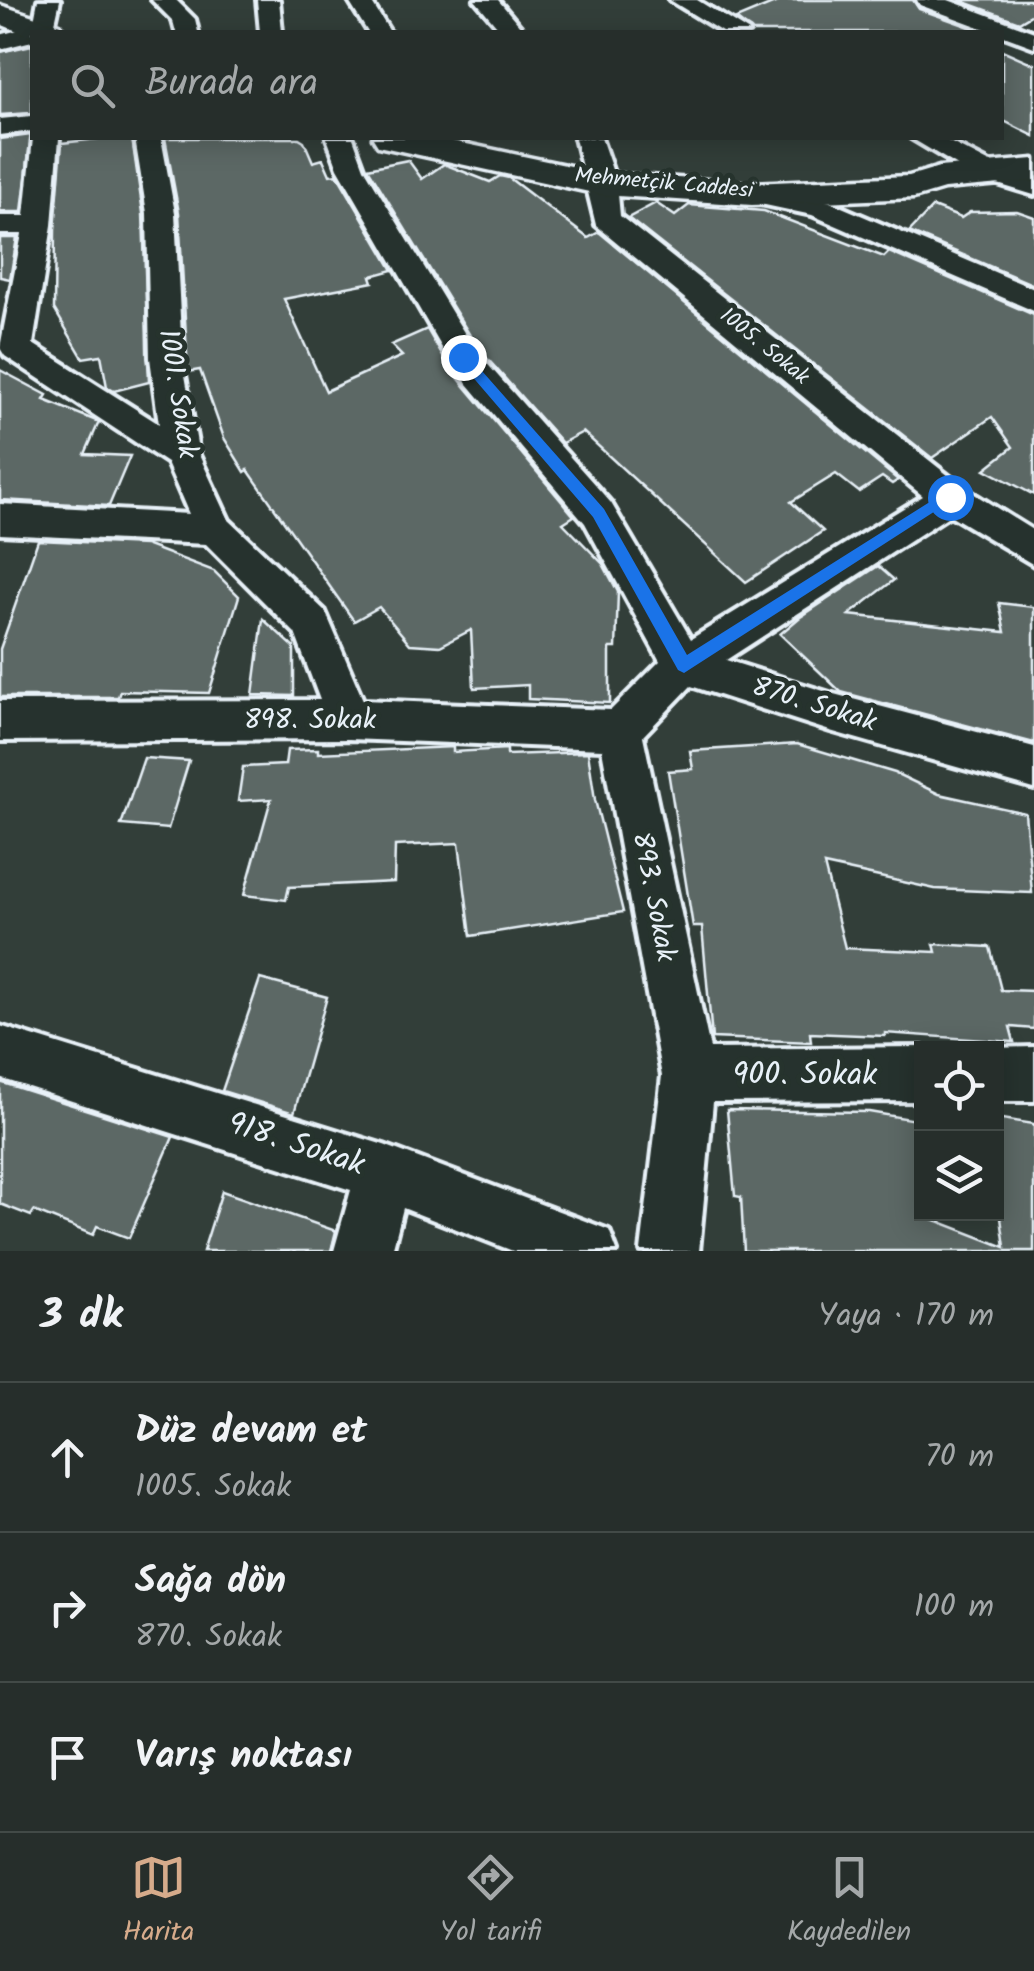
<!DOCTYPE html>
<html lang="tr">
<meta charset="utf-8">
<style>
:root{--surface:#262e2b;--page:#2e3633;--text:#f1f3f6;--muted:#a4a8a9;--line:#424a47;--accent:#d6ab8b}
body{margin:0;font-family:Kalam,sans-serif;background:var(--page);color:var(--text)}
.controls{position:absolute;right:30px;bottom:30px;display:grid;overflow:hidden;border-radius:0px;box-shadow:0 5px 25px #0003}
.controls button{width:90px;height:90px;display:grid;place-items:center;padding:0;border:0;border-bottom:2px solid var(--line);background:var(--surface);color:var(--text);font:50px sans-serif}
.stop{position:absolute;width:30px;height:30px;margin:-22px;border:8px solid #1a73e8;border-radius:50%;background:#fff}
.stop.end{background:#1a73e8;border-color:#fff;box-shadow:0 2px 10px #0008}
.list{margin:0;padding:0;list-style:none}
h2{display:flex;justify-content:space-between;align-items:center;height:130px;margin:0;padding:0 40px;font-size:42px}
h2 small{font-size:32px;font-weight:400;color:var(--muted)}
.list li{display:grid;grid-template-columns:65px 1fr auto;gap:30px;align-items:center;box-sizing:border-box;height:150px;padding:0 40px;border-top:2px solid var(--line)}
.list b{display:block;font-size:38px;white-space:nowrap}
.list p{margin:0;font-size:32px;white-space:nowrap;color:var(--muted)}
.list em{font-size:32px;font-style:normal;color:var(--muted)}
.icon{flex:none;width:55px;height:55px;fill:none;stroke:currentColor;stroke-width:2;stroke-linecap:round;stroke-linejoin:round}
.map{position:relative;flex:none;width:1034px;height:1251px;overflow:hidden}
.search{position:absolute;background:var(--surface);box-shadow:0 5px 25px #0003;left:30px;right:30px;top:30px;height:110px;display:flex;align-items:center;gap:25px;box-sizing:border-box;padding:0 35px;border-radius:0px;color:var(--muted);font-size:38px}
.sheet{height:580px;background:var(--surface)}
nav{display:flex;justify-content:space-around;align-items:center;box-sizing:border-box;height:140px;border-top:2px solid var(--line);background:var(--surface);font-size:28px;color:var(--muted)}
nav a{display:grid;justify-items:center;gap:5px}
nav .on{color:var(--accent)}
.map>svg:first-child{display:block}
</style>
<div class="map">
<svg width="1034" height="1251" viewBox="0 0 1034 1251">
<rect width="100%" height="100%" fill="#323e39"/>
<filter id="ink" filterUnits="userSpaceOnUse"><feTurbulence type="fractalNoise" baseFrequency=".01" numOctaves="2"/><feDisplacementMap in="SourceGraphic" scale="20" xChannelSelector="R" yChannelSelector="G"/><feConvolveMatrix kernelMatrix="1 2 1 2 8 2 1 2 1" color-interpolation-filters="sRGB"/></filter>
<g filter="url(#ink)">
<g fill="#5c6865" stroke="#e8f1f8" stroke-width="2.5">
<path d="M782,0H913L919,9L984,32H752L736,19Z"/>
<path d="M959,0H1034V13L1019,22Z"/>
<path d="M32,45V113L0,115V52Z"/>
<path d="M1002,50L1034,64V136L1002,120Z"/>
<path d="M31,135L22,212H0V139Z"/>
<path d="M106,138H132L143,213L149,382L114,391L107,387L101,355L83,358L54,309L55,230L62,143Z"/>
<path d="M165,138H299L304,141L313,162L323,159L330,175L337,174L393,270L371,276L373,282L284,299L326,391L402,356L391,345L427,329L449,367L574,516L563,523L603,564L618,592L616,648H610V703L528,699V685L474,688L471,630L440,646L410,644L379,607L354,621L248,470L245,472L224,438L200,370L188,372L179,213Z"/>
<path d="M408,160L422,179L444,164L490,182L500,176L509,178L588,238L599,232L898,480L892,484L882,477L859,492L836,474L791,502L823,531L746,582L583,432L562,443L477,347L368,168Z"/>
<path d="M656,203L675,216L689,205L764,211L884,257L889,252L1034,315V495L985,469L1013,447L992,417L932,458L628,218Z"/>
<path d="M933,207L961,218L970,212L1017,211L1034,217V285L909,232Z"/>
<path d="M0,238H17L10,279L0,277Z"/>
<path d="M0,370L47,395L44,400L99,422L85,454L130,456L109,506L0,500Z"/>
<path d="M38,540L145,545L214,571L239,596L209,693L120,691L118,697H0V649Z"/>
<path d="M878,566L894,580L849,615L1005,632L999,603L1034,607V743L841,692L780,634L799,618Z"/>
<path d="M263,619L294,647V696L253,695Z"/>
<path d="M797,744L895,773L939,794L1025,813L1032,893L935,889L824,865L845,948L936,952L934,944L990,947L1001,990L1034,991V1029L1010,1027L1014,1042L885,1033V1036L810,1033L811,1042L712,1038L702,927H693L668,771L693,769L690,751Z"/>
<path d="M453,747V752L507,749V755L588,752L595,800L623,912L471,936L459,843L395,846L394,882L289,887L286,900L244,895L271,799L238,801L243,767L285,765L287,750L318,749V753Z"/>
<path d="M144,758L189,761L168,829L121,825Z"/>
<path d="M260,979L327,997L294,1113L222,1091Z"/>
<path d="M0,1082L173,1137L129,1238L97,1226L93,1235L34,1211L31,1216L0,1204Z"/>
<path d="M727,1110L869,1112L922,1121V1215L1005,1247L996,1181V1118L1034,1124V1251H744L741,1197L735,1196Z"/>
<path d="M222,1191L336,1231L331,1251H203Z"/>
</g>
<g fill="none" stroke-linecap="round" stroke-linejoin="round">
<defs>
<g id="street">
<path d="M38,0H60L53,32H32V41L0,49V35L33,26Z"/>
<path d="M152,0H176L195,19L198,32H176L173,21Z"/>
<path d="M257,0H279L282,32H260Z"/>
<path d="M348,0H370L390,32H368Z"/>
<path d="M475,0H498L525,32H502Z"/>
<path d="M670,0H697L749,32H722Z"/>
<path d="M917,0H948L1034,32V47L920,5Z"/>
<path d="M32,116V131L0,135V119Z"/>
<path d="M33,138H59L52,225L33,344L159,424L150,358L147,213L135,138H161L175,213L182,358L199,455L229,520L325,611L363,700L611,710L660,661L585,523L452,365L338,168L327,138H353L364,168L474,349L611,503L691,639L923,496L596,225L575,138H601L617,184L620,216L963,487L1034,531V565L950,515L726,660L830,693L1034,747V789L830,731L691,686L643,736L710,1049L922,1047V1101L713,1102L699,1251H641L662,1076L602,749L349,739L0,741V701L320,700L295,633L206,544L0,534V504L189,514L167,463L5,356L0,348L22,234H0V216H25Z"/>
<path d="M911,138H942L996,166L1034,178V195L978,178Z"/>
<path d="M752,186L830,202L1034,289V311L812,215L742,200L738,194L742,188Z"/>
<path d="M0,1026L384,1145L609,1230L617,1251H513L403,1208L392,1251H334L351,1190L0,1078Z"/>
<path d="M1034,1047V1101H996V1048H993Z"/>
</g>
<g id="secondary">
<path d="M0,5L60,25L65,32H32V37L0,24Z"/>
<path d="M373,138H438L603,173L752,183L909,176L939,167L1034,159V181L944,189L914,198L752,205L603,195L378,146Z"/>
</g>
</defs>
<use href="#street" stroke="#e8f1f8" stroke-width="8"/>
<use href="#secondary" stroke="#e8f1f8" stroke-width="7"/>
<use href="#street" fill="#26332d" fill-rule="evenodd"/>
<use href="#secondary" fill="#26332d" fill-rule="evenodd"/>
</g>
</g>
<path fill="#1a73e8" d="M458,354H467L604,509L687,655L944,493H955L957,497L684,673L678,670L593,517L458,360Z"/>
<g text-anchor="middle" dominant-baseline="central" stroke-width="10" stroke-linejoin="round" paint-order="stroke">
<g font-size="22" fill="#e8f1f8" stroke="#26332d">
<text transform="translate(664 184) rotate(5)">Mehmetçik Caddesi</text>
<text transform="translate(764 347) rotate(39)">1005. Sokak</text>
</g>
<g font-size="28" fill="#e8f1f8" stroke="#26332d">
<text transform="translate(177 394) rotate(81)">1001. Sokak</text>
<text transform="translate(814 705) rotate(17)">870. Sokak</text>
<text x="310" y="720">898. Sokak</text>
<text transform="translate(653 897) rotate(79)">893. Sokak</text>
</g>
<g font-size="32" fill="#e8f1f8" stroke="#26332d">
<text x="805" y="1075">900. Sokak</text>
<text transform="translate(296 1145) rotate(18)">918. Sokak</text>
</g>
</g>
</svg>
<div class="controls">
<button><svg class="icon" aria-label="locate" viewBox="0 0 24 24"><circle cx="12" cy="12" r="6"/><path d="M12 2v4M12 18v4M2 12h4M18 12h4"/></svg></button>
<button><svg class="icon" aria-label="layers" viewBox="0 0 24 24"><path d="M12 4l9 5-9 5-9-5zM3 14l9 5 9-5"/></svg></button>
</div>
<div class="stop" style="left:950px;top:497px"></div>
<div class="stop end" style="left:463px;top:357px"></div>
<div class="search"><svg class="icon" aria-label="search" viewBox="0 0 24 24"><circle cx="10" cy="10" r="6"/><path d="M15 15l6 6"/></svg>Burada ara</div>
</div>
<section class="sheet">
<h2>3 dk<small>Yaya · 170 m</small></h2>
<ul class="list">
<li><svg class="icon" aria-label="ahead" viewBox="0 0 24 24"><path d="M12 20V5M6 11l6-6 6 6"/></svg><div><b>Düz devam et</b><p>1005. Sokak</p></div><em>70 m</em></li>
<li><svg class="icon" aria-label="right" viewBox="0 0 24 24"><path d="M7 20v-9h11M14 6l5 5-5 5"/></svg><div><b>Sağa dön</b><p>870. Sokak</p></div><em>100 m</em></li>
<li><svg class="icon" aria-label="arrive" viewBox="0 0 24 24"><path d="M6 21V4h12l-3 4 3 4H6"/></svg><div><b>Varış noktası</b></div></li>
</ul>
</section>
<nav>
<a class="on"><svg class="icon" aria-label="map" viewBox="0 0 24 24"><path d="M3 6l6-2 6 2 6-2v14l-6 2-6-2-6 2zM9 4v14M15 6v14"/></svg>Harita</a>
<a><svg class="icon" aria-label="directions" viewBox="0 0 24 24"><path d="M12 3l9 9-9 9-9-9zM9 14v-3h6M13 9l2 2-2 2"/></svg>Yol tarifi</a>
<a><svg class="icon" aria-label="saved" viewBox="0 0 24 24"><path d="M7 4h10v16l-5-4-5 4z"/></svg>Kaydedilen</a>
</nav>
